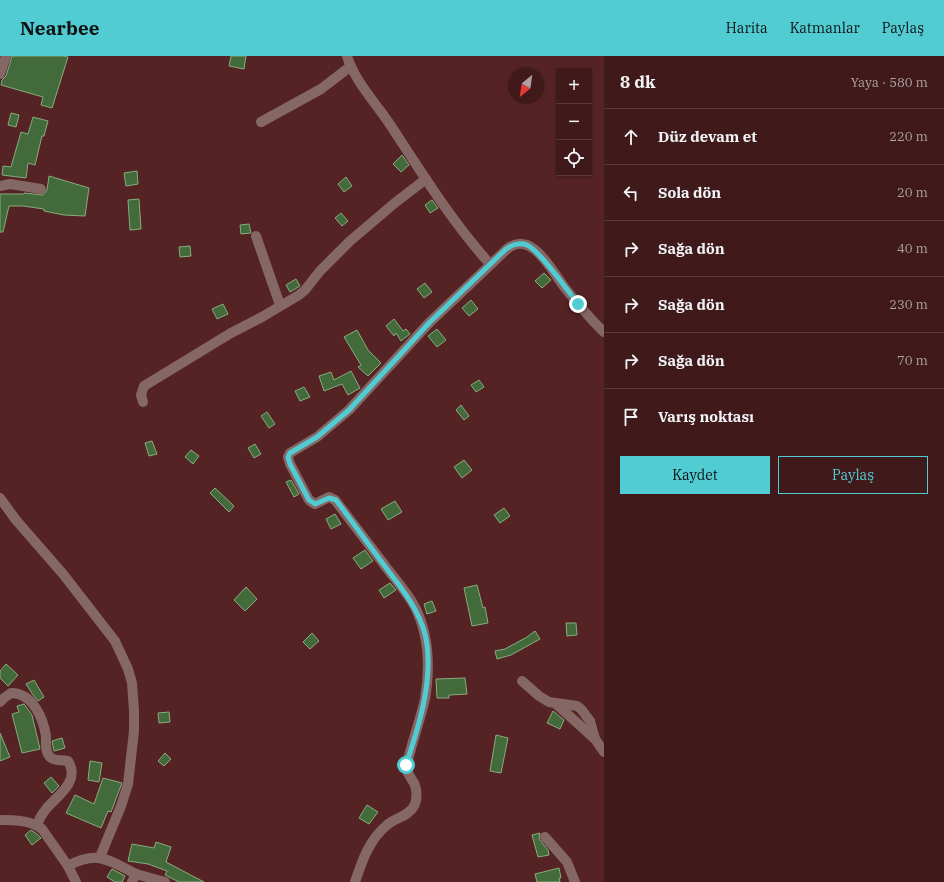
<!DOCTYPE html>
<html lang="tr">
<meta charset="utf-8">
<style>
:root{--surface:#401a1b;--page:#472324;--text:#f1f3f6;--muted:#aea1a3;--line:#59383a;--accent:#51ccd3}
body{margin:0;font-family:"IBM Plex Serif",serif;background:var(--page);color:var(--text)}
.controls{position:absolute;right:12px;top:12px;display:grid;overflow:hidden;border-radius:0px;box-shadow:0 1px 3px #0004}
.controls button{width:36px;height:36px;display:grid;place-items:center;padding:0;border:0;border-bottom:1px solid var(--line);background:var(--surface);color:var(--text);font:20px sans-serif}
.compass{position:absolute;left:508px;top:12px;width:36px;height:36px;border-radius:50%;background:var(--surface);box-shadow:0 1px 3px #0004;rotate:209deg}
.stop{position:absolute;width:12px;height:12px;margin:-9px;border:3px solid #51ccd3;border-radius:50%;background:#fff}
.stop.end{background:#51ccd3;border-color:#fff;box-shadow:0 1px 4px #0008}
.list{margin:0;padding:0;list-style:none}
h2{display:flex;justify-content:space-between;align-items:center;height:52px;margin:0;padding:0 16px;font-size:17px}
h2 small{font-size:13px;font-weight:400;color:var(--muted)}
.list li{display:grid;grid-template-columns:26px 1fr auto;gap:12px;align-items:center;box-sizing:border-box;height:56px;padding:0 16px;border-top:1px solid var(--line)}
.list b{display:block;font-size:15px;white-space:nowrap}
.list em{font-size:13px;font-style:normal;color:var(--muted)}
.actions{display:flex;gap:8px;padding:12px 16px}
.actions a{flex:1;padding:9px 0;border:1px solid var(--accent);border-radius:0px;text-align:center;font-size:14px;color:var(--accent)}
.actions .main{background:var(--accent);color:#111}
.icon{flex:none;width:22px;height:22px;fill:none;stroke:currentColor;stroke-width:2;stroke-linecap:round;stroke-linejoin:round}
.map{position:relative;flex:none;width:604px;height:826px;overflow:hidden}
header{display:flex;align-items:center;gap:24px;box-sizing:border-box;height:56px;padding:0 20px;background:var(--accent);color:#111}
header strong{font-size:19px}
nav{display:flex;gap:22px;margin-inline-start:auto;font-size:14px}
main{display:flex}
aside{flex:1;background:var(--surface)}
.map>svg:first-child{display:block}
</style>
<header>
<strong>Nearbee</strong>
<nav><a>Harita</a><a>Katmanlar</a><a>Paylaş</a></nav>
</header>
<main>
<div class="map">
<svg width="604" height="826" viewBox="0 0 604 826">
<rect width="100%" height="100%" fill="#562324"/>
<g fill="#426a3a" stroke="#87ac7f">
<path d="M12,0H63L68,1L52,52L41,49L43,41L1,29L2,24L6,20Z"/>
<path d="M231,0H246L244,13L229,10Z"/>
<path d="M11,57L19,59L16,71L8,69Z"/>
<path d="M33,61L48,65L44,80H42L35,109L28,107L26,122L2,119L3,110L11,111L21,76L28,78Z"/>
<path d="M402,99L409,109L401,116L393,108Z"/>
<path d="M137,115L138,128L126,130L124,117Z"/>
<path d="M49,120L89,132L85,160L64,159L44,155V153L23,150H9L3,176H0V138H24V137L43,139L47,134Z"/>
<path d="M346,121L352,130L344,136L338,128Z"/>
<path d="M139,143L141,173L130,174L128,144Z"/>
<path d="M432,144L438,152L430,157L425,149Z"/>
<path d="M341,157L348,165L342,170L335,162Z"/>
<path d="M249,168L251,177L241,178L240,169Z"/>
<path d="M190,190L191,200L180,201L179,191Z"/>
<path d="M544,217L551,224L542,232L535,225Z"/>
<path d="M296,223L300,230L290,236L286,229Z"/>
<path d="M425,227L432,236L424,242L417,233Z"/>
<path d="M471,244L478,253L469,260L462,252Z"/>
<path d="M223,248L228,258L217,263L212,253Z"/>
<path d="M394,263L403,275L406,273L410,278L401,285L396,277L394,280L386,270Z"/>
<path d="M437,273L446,284L437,291L428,280Z"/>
<path d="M357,274L368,294L381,307L368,320L358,311L361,309L344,281Z"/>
<path d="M351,315L360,332L348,339L342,328L324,335L319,320L331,316L334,324Z"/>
<path d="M479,324L484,331L476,336L471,329Z"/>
<path d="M304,331L310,341L300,345L295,335Z"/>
<path d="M461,349L469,360L464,364L456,354Z"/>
<path d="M267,356L275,368L269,372L261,360Z"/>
<path d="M152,385L157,398L149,400L145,387Z"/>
<path d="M255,388L261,398L254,402L248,392Z"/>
<path d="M191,394L199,400L193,408L185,401Z"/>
<path d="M464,404L472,414L462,422L454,411Z"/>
<path d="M291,424L299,438L294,441L286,426Z"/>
<path d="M215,432L234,450L229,456L210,437Z"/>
<path d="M395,445L402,456L388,464L381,453Z"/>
<path d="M504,452L510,460L500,467L494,459Z"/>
<path d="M335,458L341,468L331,473L326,463Z"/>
<path d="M365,494L373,505L361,513L353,502Z"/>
<path d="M390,527L396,534L384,542L379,534Z"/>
<path d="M477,529L483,552L485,551L488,567L472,570L464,532Z"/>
<path d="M246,531L257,543L245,555L234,544Z"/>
<path d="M432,545L436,555L427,558L424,548Z"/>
<path d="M566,567H576L577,579L567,580Z"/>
<path d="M535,575L540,583L511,599L497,603L495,595L505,593L527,581Z"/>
<path d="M312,577L319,585L310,593L303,586Z"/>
<path d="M6,608L18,619L8,630L0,622V615Z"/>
<path d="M465,622L467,638L449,639V642H437L436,623Z"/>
<path d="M34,624L44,641L38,645L33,639L26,628Z"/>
<path d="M24,648L32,659L40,693L22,697L12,658L19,656L17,650Z"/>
<path d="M553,655L564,664L560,673L547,667Z"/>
<path d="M169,656L170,666L159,667L158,657Z"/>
<path d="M0,677L10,701L0,705Z"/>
<path d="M496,679L508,682L501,717L490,715Z"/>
<path d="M62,682L65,692L54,695L52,685Z"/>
<path d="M165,697L171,703L164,710L158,705Z"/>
<path d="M90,705L102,707L99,726L88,724Z"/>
<path d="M51,721L59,730L52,737L44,727Z"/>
<path d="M103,722L122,727L111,756L108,755L101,772L66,757L75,739L94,748Z"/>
<path d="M367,749L378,756L369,768L359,762Z"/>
<path d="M31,774L37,778L41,782L32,789L25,779Z"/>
<path d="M540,777L539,783L548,794L549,799L538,801L532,779Z"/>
<path d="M156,786L171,791L166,806L204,826H179L165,819L167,815L148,808L128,805L132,788L154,792Z"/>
<path d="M559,812L561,822H559L560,826H537L535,818Z"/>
<path d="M112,813L125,820L122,826H115L107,821Z"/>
</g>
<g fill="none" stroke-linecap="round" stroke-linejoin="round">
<g stroke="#856766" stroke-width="10">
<path d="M347,0C355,26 376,47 391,70C422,117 452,166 490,208"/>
<path d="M0,18L6,0"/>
<path d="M261,66L321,33L351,10"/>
<path d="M0,130L10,128L41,133"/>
<path d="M256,180L280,249"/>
<path d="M143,346L141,339L144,330L231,277L262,261L299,239L305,234L320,215L350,185L396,146L426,123"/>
<path d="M0,442L16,464L63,518L115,585L128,613L132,627L134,654V675L128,728L121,750L100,801"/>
<path d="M522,625L539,640L549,646L577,650L581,653L590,665L595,683L604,696"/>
<path d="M0,646L4,642L11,637C33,637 43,662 46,680C46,687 45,696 50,701C55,706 62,703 68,705C81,725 57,740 46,753C42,758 39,763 37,769"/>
<path d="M555,647L595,683"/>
<path d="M0,764C14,764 30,764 42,773L68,810L76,826"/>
<path d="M545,781L567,806L575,826"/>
<path d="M68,810C97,794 109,804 136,818"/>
<path d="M132,826L136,818L165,826"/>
<path d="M355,826C362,805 369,784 387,769C395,762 409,760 414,750C418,743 417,730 412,724C409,718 405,715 407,708C412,686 420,665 425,643C430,613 429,579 415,551C407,536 393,521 383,507C367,486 351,465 335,444L329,441L315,448L309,444L290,408L288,401L290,397L317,381L349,354L429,267L507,193C513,188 519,186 527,189C541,194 556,220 565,232C577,247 590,263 604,276"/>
</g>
</g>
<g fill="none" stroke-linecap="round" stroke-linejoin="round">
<path stroke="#51ccd3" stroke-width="5" d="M406,709C419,670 435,620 425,578C417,549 398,528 381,505C366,485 351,464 336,444L329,442L315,448L309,444L290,408L288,401L290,397L317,381L349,354L429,267L506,193C513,188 519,186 527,189C539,194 568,235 578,248"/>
</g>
</svg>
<div class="controls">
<button>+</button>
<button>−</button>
<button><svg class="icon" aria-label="locate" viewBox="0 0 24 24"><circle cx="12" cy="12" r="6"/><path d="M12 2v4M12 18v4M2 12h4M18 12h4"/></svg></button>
</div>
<svg class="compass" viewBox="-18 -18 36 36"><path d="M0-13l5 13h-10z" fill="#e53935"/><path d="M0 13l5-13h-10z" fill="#aea1a3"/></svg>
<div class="stop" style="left:406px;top:709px"></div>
<div class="stop end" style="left:578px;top:248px"></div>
</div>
<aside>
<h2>8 dk<small>Yaya · 580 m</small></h2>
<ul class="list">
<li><svg class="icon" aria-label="ahead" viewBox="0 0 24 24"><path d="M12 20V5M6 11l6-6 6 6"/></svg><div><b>Düz devam et</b></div><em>220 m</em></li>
<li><svg class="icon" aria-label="left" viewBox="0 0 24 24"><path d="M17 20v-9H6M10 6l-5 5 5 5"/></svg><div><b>Sola dön</b></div><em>20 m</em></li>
<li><svg class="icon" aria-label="right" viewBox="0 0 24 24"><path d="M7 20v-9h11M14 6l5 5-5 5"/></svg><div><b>Sağa dön</b></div><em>40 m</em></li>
<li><svg class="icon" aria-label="right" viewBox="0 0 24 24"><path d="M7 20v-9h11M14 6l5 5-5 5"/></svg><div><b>Sağa dön</b></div><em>230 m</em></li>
<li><svg class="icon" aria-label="right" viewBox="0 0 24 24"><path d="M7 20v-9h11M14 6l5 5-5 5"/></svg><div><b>Sağa dön</b></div><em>70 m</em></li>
<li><svg class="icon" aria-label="arrive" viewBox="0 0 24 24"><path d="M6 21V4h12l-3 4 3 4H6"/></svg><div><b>Varış noktası</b></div></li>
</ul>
<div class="actions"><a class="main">Kaydet</a><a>Paylaş</a></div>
</aside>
</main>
